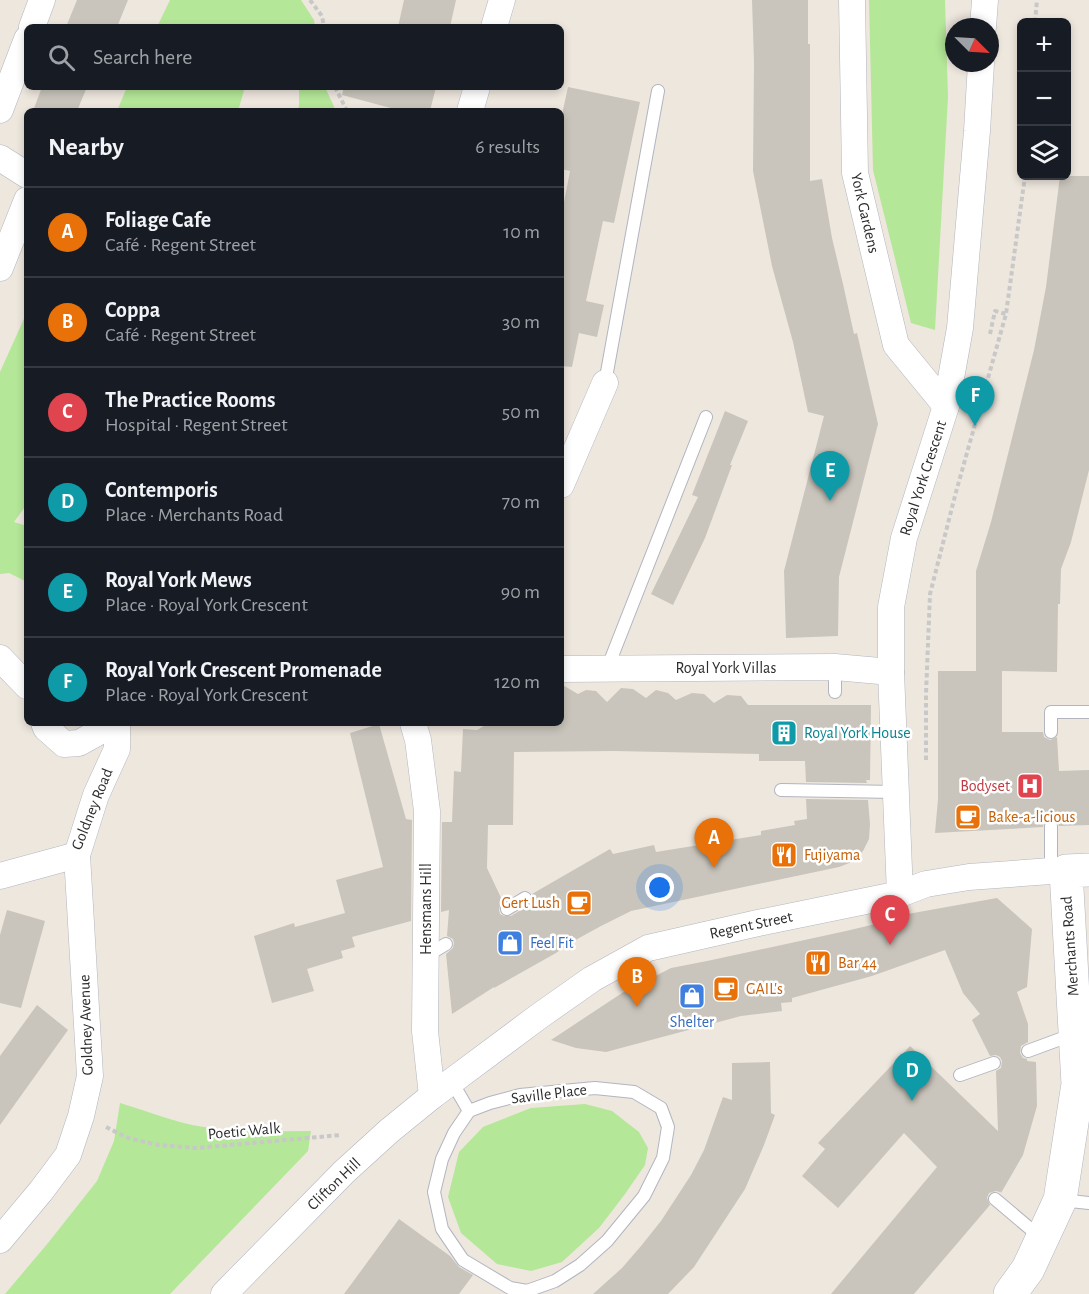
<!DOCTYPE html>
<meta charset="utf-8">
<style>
:root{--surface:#171b24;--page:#242831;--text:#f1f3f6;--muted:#9ea1a6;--line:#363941;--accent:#3b62ff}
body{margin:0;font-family:"Alegreya Sans",sans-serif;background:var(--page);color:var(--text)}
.controls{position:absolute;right:18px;top:18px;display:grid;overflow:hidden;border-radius:9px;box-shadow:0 3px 9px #0003}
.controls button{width:54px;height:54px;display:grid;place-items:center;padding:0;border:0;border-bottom:2px solid var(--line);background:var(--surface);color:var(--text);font:30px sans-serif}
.compass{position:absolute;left:945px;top:18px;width:54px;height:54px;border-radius:50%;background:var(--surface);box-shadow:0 3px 9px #0003;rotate:114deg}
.you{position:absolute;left:660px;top:888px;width:21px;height:21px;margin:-15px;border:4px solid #fff;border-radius:50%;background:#1a73e8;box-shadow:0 0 0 9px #1a73e833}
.badge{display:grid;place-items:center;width:39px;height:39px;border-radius:50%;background:var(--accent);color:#fff;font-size:20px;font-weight:700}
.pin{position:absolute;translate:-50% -50px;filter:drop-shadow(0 2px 3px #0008)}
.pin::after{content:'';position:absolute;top:32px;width:21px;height:18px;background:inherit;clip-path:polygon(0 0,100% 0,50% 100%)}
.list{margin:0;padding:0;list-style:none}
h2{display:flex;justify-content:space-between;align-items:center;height:78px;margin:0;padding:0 24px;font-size:26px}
h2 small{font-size:20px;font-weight:400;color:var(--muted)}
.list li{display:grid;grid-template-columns:39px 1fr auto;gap:18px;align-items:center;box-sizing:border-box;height:90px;padding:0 24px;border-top:2px solid var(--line)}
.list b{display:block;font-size:22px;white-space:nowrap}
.list p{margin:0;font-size:20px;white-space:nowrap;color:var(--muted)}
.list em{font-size:20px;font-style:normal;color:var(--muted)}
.icon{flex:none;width:33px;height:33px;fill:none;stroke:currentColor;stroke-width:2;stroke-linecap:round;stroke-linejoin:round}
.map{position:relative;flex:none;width:1089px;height:1294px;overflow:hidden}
.search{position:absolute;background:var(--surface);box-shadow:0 3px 9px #0003;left:24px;top:24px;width:540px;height:66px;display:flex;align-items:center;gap:15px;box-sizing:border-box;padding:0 21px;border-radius:9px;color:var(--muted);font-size:22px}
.panel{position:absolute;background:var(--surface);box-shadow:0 3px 9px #0003;left:24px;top:108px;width:540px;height:618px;border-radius:9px}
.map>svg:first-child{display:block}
</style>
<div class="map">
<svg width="1089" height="1294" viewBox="0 0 1089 1294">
<rect width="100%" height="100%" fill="#eee7de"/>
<g fill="#b4e798">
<path d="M170,0H301L314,20L315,27H157Z"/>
<path d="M869,0H945L948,97L935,330L911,323L873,170Z"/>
<path d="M127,87H245L238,111H117Z"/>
<path d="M299,87H325L336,111H297L299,106Z"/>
<path d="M27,312V504L14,522L27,526V582L9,573L0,574V372Z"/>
<path d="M120,1103C147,1111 176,1123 204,1127C240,1133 275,1131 311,1131L308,1151L170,1294H5L48,1243L97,1181L114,1141Z"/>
<path d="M585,1104L612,1111L639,1132L648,1148L645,1165L625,1194L599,1228L562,1262L531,1271L497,1264L461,1233L448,1197L459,1152L483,1127L531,1108Z"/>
</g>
<g fill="#c9c5bc">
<path d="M77,0H128L117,27H66Z"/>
<path d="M404,0H456L450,27H398Z"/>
<path d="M752,0H808V44H810V181L822,179L832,238L843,284L854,334L857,333L878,424L839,577L838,636L786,638L784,571L824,416L808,412L793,342L772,266L753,171L754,62Z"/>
<path d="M42,87H87L77,111H33Z"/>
<path d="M344,87H436L430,111H402L342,95Z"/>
<path d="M568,87L640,102L614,223L603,221L586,301L604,305L597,337L579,333L572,367L561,366V218L570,171L561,169V119Z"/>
<path d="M1060,176H1089V470L1071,542L1061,569L1060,604H1058L1057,672L1002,671V732H1043L1044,737L1050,740L1057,737L1059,771L1089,770V825L1059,826L1056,819L1050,818L1044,821L1043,827L935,833L938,799V671H976V571L991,522L1034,350L1046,287Z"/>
<path d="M725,411L748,421L730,465H732L705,538L673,605L651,594L698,497L692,495Z"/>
<path d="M561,684L578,694L586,690L596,691L607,702L621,688L633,689L646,698L656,690L668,693L676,700L692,693L704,694L714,703L727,695L741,696L748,705H871L870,780H866L867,783L806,782L805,761H759V754L614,751L514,752L513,825H488L487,868L503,902L500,906L499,910L500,914L504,916H511L529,905L532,901V894L610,849L613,854L654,845L656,852L761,835V831L795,825L794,821L807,819L806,799L868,800L870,824L869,839L863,851L852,862L839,867L631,911L601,926L570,943L556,953L494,988V987L452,1014L446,954L453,948L454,943L453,939L447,936L449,910L441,912L442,822H452L454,771L461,772L463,729L477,730L489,723H561Z"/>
<path d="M379,724L406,819L412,820L411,921L352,937L355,947L341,951L343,958L307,969L314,991L272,1003L254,936L294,923L295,927L345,913L336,880L383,867L350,733Z"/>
<path d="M997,898L1032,929L1027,987L1017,992L1028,1024V1042L1021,1046L1020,1053L1023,1058L1027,1059V1061L1036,1062L1037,1106L1023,1155L1001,1193L1000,1191V1192L996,1191L989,1193L987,1198L990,1205L914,1294H831L937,1167L904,1133L838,1208L802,1176L825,1149L818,1143L910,1046L998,1131L996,1071L1001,1068L1002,1061L1000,1057L996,1055L990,1056L972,1020L980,1014L963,993L945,950L872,976L792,998V1002L781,1003L782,1011L741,1016L606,1052L576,1048L551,1040L622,993L671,968L707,961L846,931L888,921V920L902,915Z"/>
<path d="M7,910L45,921L21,1008L0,1003V935Z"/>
<path d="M37,1005L68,1030L0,1125V1056Z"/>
<path d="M770,1062L771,1113L775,1115L764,1145L745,1189L694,1267L668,1294H593L622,1268L641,1246L661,1221L691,1175L704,1150L723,1097L732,1100V1063Z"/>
<path d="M399,1219L450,1256L459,1267L473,1275L459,1294H344Z"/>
</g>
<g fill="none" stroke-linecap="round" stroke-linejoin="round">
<defs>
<g id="service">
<path d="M605,383L658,91"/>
<path d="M835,667V692"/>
<path d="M607,669L706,417"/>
<path d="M1051,732V712H1089"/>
<path d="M781,790L896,792"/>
<path d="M1051,871V826"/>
<path d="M507,909L525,898"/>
<path d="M426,956L446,944"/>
<path d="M1028,1051L1074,1034"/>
<path d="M960,1075L994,1063"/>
<path d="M452,1082L469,1111"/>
<path d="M595,1088L634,1092L661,1108L668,1127L663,1158L644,1196L607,1241L580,1265L555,1281L527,1291L510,1288L463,1260L442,1229L434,1192L442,1159L454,1133L469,1111L490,1103L520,1095Z"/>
<path d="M995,1199L1040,1237"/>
<path d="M1061,1200L1089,1203"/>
</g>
<g id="minor">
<path d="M852,0L855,173L896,345L946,406"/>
<path d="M32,27L42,0"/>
<path d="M494,27L502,0"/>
<path d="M983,27L985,0"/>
<path d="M0,110L27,39"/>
<path d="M470,111L477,87"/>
<path d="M0,158L27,175"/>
<path d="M0,268L27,200"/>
<path d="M561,485L605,383"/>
<path d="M0,658L27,686"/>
<path d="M561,669L835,667L891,672"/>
<path d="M44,723L46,728L64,744L79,743L115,723"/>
<path d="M413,723L418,740L427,811L425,1031L432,1096"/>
<path d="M0,876L77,855"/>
<path d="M900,894L891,672V607L904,538L946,406L960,328L977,131L981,63"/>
<path d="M0,1240L41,1191L68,1155L81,1116L90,1076L77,855L96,795L117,749V723"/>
<path d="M224,1294L344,1172L389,1131L432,1096L538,1017L592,979L648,948L758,923L900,894L926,884L969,877L1051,871H1066"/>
</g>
<path id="secondary" d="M1010,1294L1028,1269L1060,1200L1078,1084L1066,871L1089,870"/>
</defs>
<use href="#service" stroke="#b2b5c0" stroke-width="14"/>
<use href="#minor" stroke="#b2b5c0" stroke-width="27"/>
<use href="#secondary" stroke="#b2b5c0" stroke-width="34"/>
<g stroke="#c8c8c8" stroke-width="4" stroke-dasharray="4.5 3" stroke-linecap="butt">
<path d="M310,0L322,16L324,27"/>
<path d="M1035,22L1037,0"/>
<path d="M335,87L347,111"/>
<path d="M990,334L995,311L1006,314"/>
<path d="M926,760V694L930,594L956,492L1006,314L1025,176"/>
<path d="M106,1127L128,1138L159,1145L196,1148L341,1135"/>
</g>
<use href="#service" stroke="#fff" stroke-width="12"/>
<use href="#minor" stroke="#fff" stroke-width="26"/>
<use href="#secondary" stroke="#fff" stroke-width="33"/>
</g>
<defs>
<symbol id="building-square" viewBox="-11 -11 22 22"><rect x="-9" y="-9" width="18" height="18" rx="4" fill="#0f9aa8" stroke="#fff"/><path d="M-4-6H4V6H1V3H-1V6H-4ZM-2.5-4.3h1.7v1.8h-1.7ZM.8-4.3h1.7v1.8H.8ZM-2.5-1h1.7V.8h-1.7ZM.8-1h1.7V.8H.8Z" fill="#fff"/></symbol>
<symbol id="hospital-square" viewBox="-11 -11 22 22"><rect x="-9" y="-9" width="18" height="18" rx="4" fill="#e0444e" stroke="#fff"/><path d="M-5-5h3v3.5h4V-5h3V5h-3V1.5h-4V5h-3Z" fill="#fff"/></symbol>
<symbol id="cafe-square" viewBox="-11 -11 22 22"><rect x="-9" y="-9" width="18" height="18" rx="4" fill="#e8710a" stroke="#fff"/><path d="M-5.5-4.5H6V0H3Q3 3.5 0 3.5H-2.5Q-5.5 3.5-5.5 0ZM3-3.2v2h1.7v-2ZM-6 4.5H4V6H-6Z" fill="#fff"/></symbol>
<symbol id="restaurant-square" viewBox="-11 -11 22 22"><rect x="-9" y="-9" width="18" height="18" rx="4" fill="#e8710a" stroke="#fff"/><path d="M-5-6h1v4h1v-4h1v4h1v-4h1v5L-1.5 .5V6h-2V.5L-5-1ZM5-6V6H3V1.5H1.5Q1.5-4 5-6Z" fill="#fff"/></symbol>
<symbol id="shop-square" viewBox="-11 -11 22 22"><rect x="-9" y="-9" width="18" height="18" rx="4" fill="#3f7fe0" stroke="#fff"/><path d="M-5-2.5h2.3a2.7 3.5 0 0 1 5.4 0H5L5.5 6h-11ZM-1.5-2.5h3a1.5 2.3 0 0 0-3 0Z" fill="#fff"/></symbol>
</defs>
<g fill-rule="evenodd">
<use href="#building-square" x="769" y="718" width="30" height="30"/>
<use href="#hospital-square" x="1015" y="771" width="30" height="30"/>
<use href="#cafe-square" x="953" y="802" width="30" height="30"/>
<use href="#restaurant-square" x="769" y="840" width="30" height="30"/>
<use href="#cafe-square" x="564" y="888" width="30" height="30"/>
<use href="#shop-square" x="495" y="928" width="30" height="30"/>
<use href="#restaurant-square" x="803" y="948" width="30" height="30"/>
<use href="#cafe-square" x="711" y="974" width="30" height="30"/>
<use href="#shop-square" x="677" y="981" width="30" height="30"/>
</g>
<g text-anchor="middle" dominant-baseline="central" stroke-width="5" stroke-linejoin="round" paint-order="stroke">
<g font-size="16" fill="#2c2c2c" stroke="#fff">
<text transform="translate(865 213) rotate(77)">York Gardens</text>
<text transform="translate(923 478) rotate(-72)">Royal York Crescent</text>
<text x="726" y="668">Royal York Villas</text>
<text transform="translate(92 809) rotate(-68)">Goldney Road</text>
<text transform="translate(426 909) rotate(-90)">Hensmans Hill</text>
<text transform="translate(751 925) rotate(-12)">Regent Street</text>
<text transform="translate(1070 946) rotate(-94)">Merchants Road</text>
<text transform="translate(86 1025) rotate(-92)">Goldney Avenue</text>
<text transform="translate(549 1094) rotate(-7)">Saville Place</text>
<text transform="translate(244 1131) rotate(-5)">Poetic Walk</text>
<text transform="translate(334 1184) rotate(-44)">Clifton Hill</text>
</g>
<g font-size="16" fill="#0d838f" stroke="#fff" text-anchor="start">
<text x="804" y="733">Royal York House</text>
</g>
<g font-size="16" fill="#be3a42" stroke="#fff" text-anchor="end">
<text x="1010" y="786">Bodyset</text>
</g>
<g font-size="16" fill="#c56008" stroke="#fff" text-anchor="start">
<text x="988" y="817">Bake-a-licious</text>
<text x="804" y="855">Fujiyama</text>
<text x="560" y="903" text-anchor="end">Gert Lush</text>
<text x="838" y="963">Bar 44</text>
<text x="746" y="989">GAIL's</text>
</g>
<g font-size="16" fill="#366cbe" stroke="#fff" text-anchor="start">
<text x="530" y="943">Feel Fit</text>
<text x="692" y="1022" text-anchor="middle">Shelter</text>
</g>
</g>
</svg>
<div class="controls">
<button>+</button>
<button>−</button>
<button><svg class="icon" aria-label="layers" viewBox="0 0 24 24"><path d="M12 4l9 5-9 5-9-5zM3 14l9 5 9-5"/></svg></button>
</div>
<svg class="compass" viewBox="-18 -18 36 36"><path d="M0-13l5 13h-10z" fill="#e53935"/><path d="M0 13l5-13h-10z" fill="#9ea1a6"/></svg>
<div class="you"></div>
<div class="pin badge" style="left:714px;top:868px;background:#e8710a">A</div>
<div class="pin badge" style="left:637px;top:1007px;background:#e8710a">B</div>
<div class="pin badge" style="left:890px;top:945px;background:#e0444e">C</div>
<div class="pin badge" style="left:912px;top:1101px;background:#0f9aa8">D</div>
<div class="pin badge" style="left:830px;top:501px;background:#0f9aa8">E</div>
<div class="pin badge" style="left:975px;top:426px;background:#0f9aa8">F</div>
<div class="search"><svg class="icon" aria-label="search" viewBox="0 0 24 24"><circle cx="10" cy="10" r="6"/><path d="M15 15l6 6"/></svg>Search here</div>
<section class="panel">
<h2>Nearby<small>6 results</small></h2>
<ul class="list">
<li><span class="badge" style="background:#e8710a">A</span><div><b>Foliage Cafe</b><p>Café · Regent Street</p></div><em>10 m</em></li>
<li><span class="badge" style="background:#e8710a">B</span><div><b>Coppa</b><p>Café · Regent Street</p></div><em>30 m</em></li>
<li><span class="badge" style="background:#e0444e">C</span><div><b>The Practice Rooms</b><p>Hospital · Regent Street</p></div><em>50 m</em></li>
<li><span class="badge" style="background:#0f9aa8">D</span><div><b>Contemporis</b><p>Place · Merchants Road</p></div><em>70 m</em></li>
<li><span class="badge" style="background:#0f9aa8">E</span><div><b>Royal York Mews</b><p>Place · Royal York Crescent</p></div><em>90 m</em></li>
<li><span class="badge" style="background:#0f9aa8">F</span><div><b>Royal York Crescent Promenade</b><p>Place · Royal York Crescent</p></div><em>120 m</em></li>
</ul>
</section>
</div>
